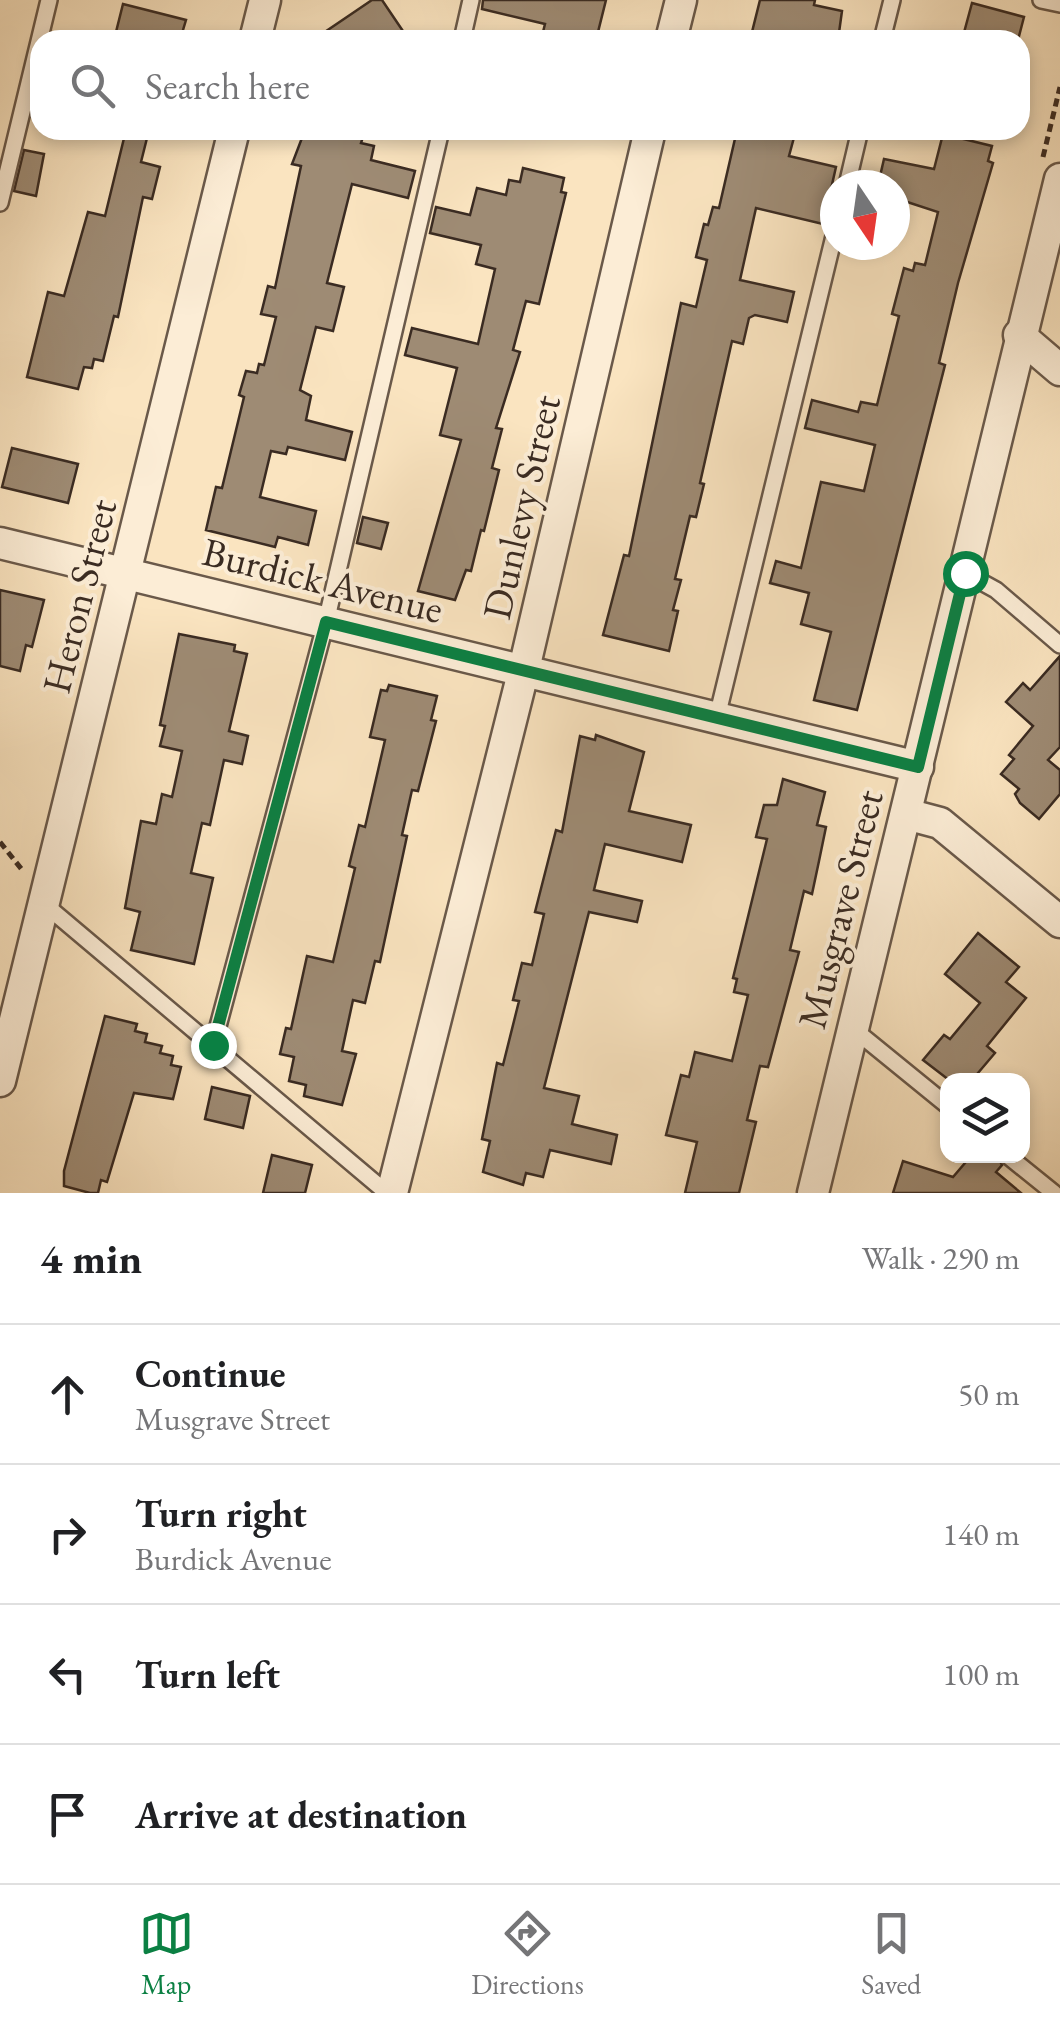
<!DOCTYPE html>
<meta charset="utf-8">
<style>
:root{--surface:#fff;--page:#f6f6f6;--text:#202124;--muted:#757577;--line:#e0e0e0;--accent:#0b8043}
body{margin:0;font-family:"EB Garamond",serif;background:var(--page);color:var(--text)}
.controls{position:absolute;right:30px;bottom:30px;display:grid;overflow:hidden;border-radius:20px;box-shadow:0 5px 15px #0003}
.controls button{width:90px;height:90px;display:grid;place-items:center;padding:0;border:0;border-bottom:2px solid var(--line);background:var(--surface);color:var(--text);font:50px sans-serif}
.compass{position:absolute;left:820px;top:170px;width:90px;height:90px;border-radius:50%;background:var(--surface);box-shadow:0 5px 15px #0003;rotate:167deg}
.stop{position:absolute;width:30px;height:30px;margin:-22px;border:8px solid #0b8043;border-radius:50%;background:#fff}
.stop.end{background:#0b8043;border-color:#fff;box-shadow:0 2px 10px #0008}
.list{margin:0;padding:0;list-style:none}
h2{display:flex;justify-content:space-between;align-items:center;height:130px;margin:0;padding:0 40px;font-size:42px}
h2 small{font-size:32px;font-weight:400;color:var(--muted)}
.list li{display:grid;grid-template-columns:65px 1fr auto;gap:30px;align-items:center;box-sizing:border-box;height:140px;padding:0 40px;border-top:2px solid var(--line)}
.list b{display:block;font-size:38px;white-space:nowrap}
.list p{margin:0;font-size:32px;white-space:nowrap;color:var(--muted)}
.list em{font-size:32px;font-style:normal;color:var(--muted)}
.icon{flex:none;width:55px;height:55px;fill:none;stroke:currentColor;stroke-width:2;stroke-linecap:round;stroke-linejoin:round}
.map{position:relative;flex:none;width:1060px;height:1193px;overflow:hidden}
.search{position:absolute;background:var(--surface);box-shadow:0 5px 15px #0003;left:30px;right:30px;top:30px;height:110px;display:flex;align-items:center;gap:25px;box-sizing:border-box;padding:0 35px;border-radius:30px;color:var(--muted);font-size:38px}
.sheet{height:690px;background:var(--surface)}
nav{display:flex;justify-content:space-around;align-items:center;box-sizing:border-box;height:140px;border-top:2px solid var(--line);background:var(--surface);font-size:28px;color:var(--muted)}
nav a{display:grid;justify-items:center;gap:5px}
nav .on{color:var(--accent)}
.map>svg:first-child{display:block}
</style>
<div class="map">
<svg width="1060" height="1193" viewBox="0 0 1060 1193">
<rect width="100%" height="100%" fill="#fae4c0"/>
<filter id="stains"><feTurbulence type="fractalNoise" baseFrequency=".002" numOctaves="4"/><feColorMatrix values="0 0 0 0 .2 0 0 0 0 .09 0 0 0 0 .02 0 0 0 .5 -.17"/></filter>
<radialGradient id="worn" r=".72"><stop offset=".6" stop-color="#630" stop-opacity="0"/><stop offset="1" stop-color="#630" stop-opacity=".3"/></radialGradient>
<g fill="#9e8b74" stroke="#3a2b22" stroke-width="2.5">
<path d="M372,0H382L409,40H313Z"/>
<path d="M483,0H606L596,40H541L545,24L482,9Z"/>
<path d="M760,0H815L814,5L842,11L838,40H750Z"/>
<path d="M972,3L1024,17L1018,40H962Z"/>
<path d="M123,4L186,20L180,40H114Z"/>
<path d="M126,130H149L141,162L160,167L152,199L143,197L118,317L114,316L103,361L94,359L92,368L84,367L78,389L27,377L48,292L64,296L88,212L105,216Z"/>
<path d="M305,130H348L347,133L363,137L361,143L374,146L371,160L415,171L408,198L352,184L327,283L344,287L333,331L316,327L300,390L311,396L306,420L352,432L345,460L288,447L286,454L271,451L260,497L316,511L308,545L278,537L275,547L206,530L216,487L222,488L244,397L239,395L246,371L257,373L259,364L264,365L276,317L261,314L268,286L275,288L301,166L292,164Z"/>
<path d="M737,130H796L789,156L836,167L823,224L756,208L740,280L794,292L787,322L755,315L749,318L743,344L732,341L700,483L704,484L696,517L690,516L675,579L681,580L673,610L678,611L669,651L603,635L624,555L629,556L681,303L696,307L707,260L696,257L704,224L708,225L713,207L719,208Z"/>
<path d="M943,134L992,146L988,161L993,163L958,283L939,363L945,365L857,710L814,700L831,632L801,624L809,593L770,583L776,561L801,568L821,482L864,491L875,445L805,428L812,400L858,412L861,402L877,405L899,316L892,314L904,268L913,271L915,263L925,265L938,212L895,198V185H878L884,159L934,169Z"/>
<path d="M24,150L44,154L36,196L14,191Z"/>
<path d="M523,168L564,178L561,192L566,193L539,304L526,301L513,350L520,352L496,428L502,429L492,468L499,470L484,531L481,530L471,571L466,570L455,600L418,591L461,440L440,435L457,368L405,355L412,328L478,344L495,269L476,264L481,245L430,233L436,207L470,215L477,188L506,195L509,180L520,182Z"/>
<path d="M12,448L78,464L68,503L2,487Z"/>
<path d="M363,517L388,523L381,549L357,543Z"/>
<path d="M0,590L44,600L32,647L26,645L20,671L0,666Z"/>
<path d="M179,634L235,645L234,651L247,654L229,731L248,736L242,764L224,760L210,825L202,823L191,873L213,878L194,964L131,950L140,912L125,908L141,821L156,824L162,794L172,797L182,751L160,746L165,726L160,725Z"/>
<path d="M1060,656V747L1048,760L1060,770V794L1039,819L1020,803L1015,794L1019,789L1001,774L1014,759L1009,755L1033,726L1006,702L1023,683L1030,690Z"/>
<path d="M389,685L437,696L431,720L436,721L418,791L412,790L402,835L407,836L380,962L375,961L365,1003L353,1000L342,1051L356,1054L342,1105L304,1096L306,1085L289,1081L294,1057L280,1054L286,1028L291,1029L307,956L333,962L355,868L349,866L359,825L365,827L385,740L370,737L381,690L387,691Z"/>
<path d="M596,735L644,752L629,811L691,825L682,862L605,844L594,890L642,901L637,922L589,912L544,1088L579,1096L572,1124L617,1135L611,1164L550,1150L543,1177L526,1173L523,1185L483,1172L490,1141L482,1139L497,1063L503,1065L519,1001L513,1000L522,963L532,965L544,914L535,912L556,830L562,832L580,736L595,740Z"/>
<path d="M783,779L825,792L817,825L826,827L819,861L812,894L804,891L790,950L799,952L768,1067L760,1066L747,1120L756,1122L739,1193H685L697,1142L666,1135L681,1075L689,1077L695,1052L732,1061L748,995L734,992L737,979L733,978L767,839L756,837L764,805H777Z"/>
<path d="M978,933L1019,967L1006,982L1026,998L987,1046L995,1053L972,1080H949L923,1060L944,1035L950,1039L980,1003L945,974Z"/>
<path d="M105,1016L137,1024L135,1031L147,1034L145,1042L162,1046L160,1053L173,1056L171,1065L181,1067L173,1099L134,1093L107,1182L101,1180L98,1193H90L64,1186V1171Z"/>
<path d="M212,1087L250,1096L243,1128L205,1119Z"/>
<path d="M272,1155L312,1165L305,1193H263Z"/>
<path d="M971,1156H997L1002,1165L996,1172L1021,1193H893L903,1161L953,1177Z"/>
</g>
<g fill="none" stroke-linecap="round" stroke-linejoin="round">
<defs>
<g id="lane">
<path d="M1041,0L1060,4"/>
<path d="M462,40L471,0"/>
<path d="M882,40L892,0"/>
<path d="M847,185L860,130"/>
<path d="M0,203L49,0"/>
<path d="M965,573L996,590L1060,645"/>
<path d="M717,717L835,232"/>
<path d="M43,903L387,1193"/>
<path d="M851,1027L948,1106"/>
<path d="M213,1045L326,622L441,130"/>
<path d="M1008,1156L1054,1193"/>
</g>
<g id="street">
<path d="M255,40L265,0"/>
<path d="M671,40L681,0"/>
<path d="M1019,335L1060,370"/>
<path d="M0,543L918,767"/>
<path d="M906,814L940,823L1060,922"/>
<path d="M0,1081L234,130"/>
<path d="M392,1193L524,669L650,130"/>
<path d="M813,1193L1060,179"/>
</g>
</defs>
<use href="#lane" stroke="#6a594a" stroke-width="20"/>
<use href="#street" stroke="#6a594a" stroke-width="35"/>
<g stroke="#3a2b22" stroke-width="5" stroke-dasharray="8 5" stroke-linecap="butt">
<path d="M1043,157L1060,87"/>
<path d="M0,842L23,871"/>
</g>
<use href="#lane" stroke="#fcedd6" stroke-width="15"/>
<use href="#street" stroke="#fcedd6" stroke-width="30"/>
</g>
<g fill="none" stroke-linecap="round" stroke-linejoin="round">
<path stroke="#0b8043" stroke-width="12" d="M213,1045L326,622L918,767L965,573"/>
</g>
<g text-anchor="middle" dominant-baseline="central" stroke-width="8" stroke-linejoin="round" paint-order="stroke">
<g font-size="40" fill="#3a2b22" stroke="#fcedd6">
<text transform="translate(521 507) rotate(-77)">Dunlevy Street</text>
<text transform="translate(323 580) rotate(14)">Burdick Avenue</text>
<text transform="translate(79 596) rotate(-76)">Heron Street</text>
<text transform="translate(840 909) rotate(-76)">Musgrave Street</text>
</g>
</g>
<rect width="100%" height="100%" filter="url(#stains)"/>
<rect width="100%" height="100%" fill="url(#worn)"/>
</svg>
<div class="controls">
<button><svg class="icon" aria-label="layers" viewBox="0 0 24 24"><path d="M12 4l9 5-9 5-9-5zM3 14l9 5 9-5"/></svg></button>
</div>
<svg class="compass" viewBox="-18 -18 36 36"><path d="M0-13l5 13h-10z" fill="#e53935"/><path d="M0 13l5-13h-10z" fill="#757577"/></svg>
<div class="stop" style="left:965px;top:573px"></div>
<div class="stop end" style="left:213px;top:1045px"></div>
<div class="search"><svg class="icon" aria-label="search" viewBox="0 0 24 24"><circle cx="10" cy="10" r="6"/><path d="M15 15l6 6"/></svg>Search here</div>
</div>
<section class="sheet">
<h2>4 min<small>Walk · 290 m</small></h2>
<ul class="list">
<li><svg class="icon" aria-label="ahead" viewBox="0 0 24 24"><path d="M12 20V5M6 11l6-6 6 6"/></svg><div><b>Continue</b><p>Musgrave Street</p></div><em>50 m</em></li>
<li><svg class="icon" aria-label="right" viewBox="0 0 24 24"><path d="M7 20v-9h11M14 6l5 5-5 5"/></svg><div><b>Turn right</b><p>Burdick Avenue</p></div><em>140 m</em></li>
<li><svg class="icon" aria-label="left" viewBox="0 0 24 24"><path d="M17 20v-9H6M10 6l-5 5 5 5"/></svg><div><b>Turn left</b></div><em>100 m</em></li>
<li><svg class="icon" aria-label="arrive" viewBox="0 0 24 24"><path d="M6 21V4h12l-3 4 3 4H6"/></svg><div><b>Arrive at destination</b></div></li>
</ul>
</section>
<nav>
<a class="on"><svg class="icon" aria-label="map" viewBox="0 0 24 24"><path d="M3 6l6-2 6 2 6-2v14l-6 2-6-2-6 2zM9 4v14M15 6v14"/></svg>Map</a>
<a><svg class="icon" aria-label="directions" viewBox="0 0 24 24"><path d="M12 3l9 9-9 9-9-9zM9 14v-3h6M13 9l2 2-2 2"/></svg>Directions</a>
<a><svg class="icon" aria-label="saved" viewBox="0 0 24 24"><path d="M7 4h10v16l-5-4-5 4z"/></svg>Saved</a>
</nav>
